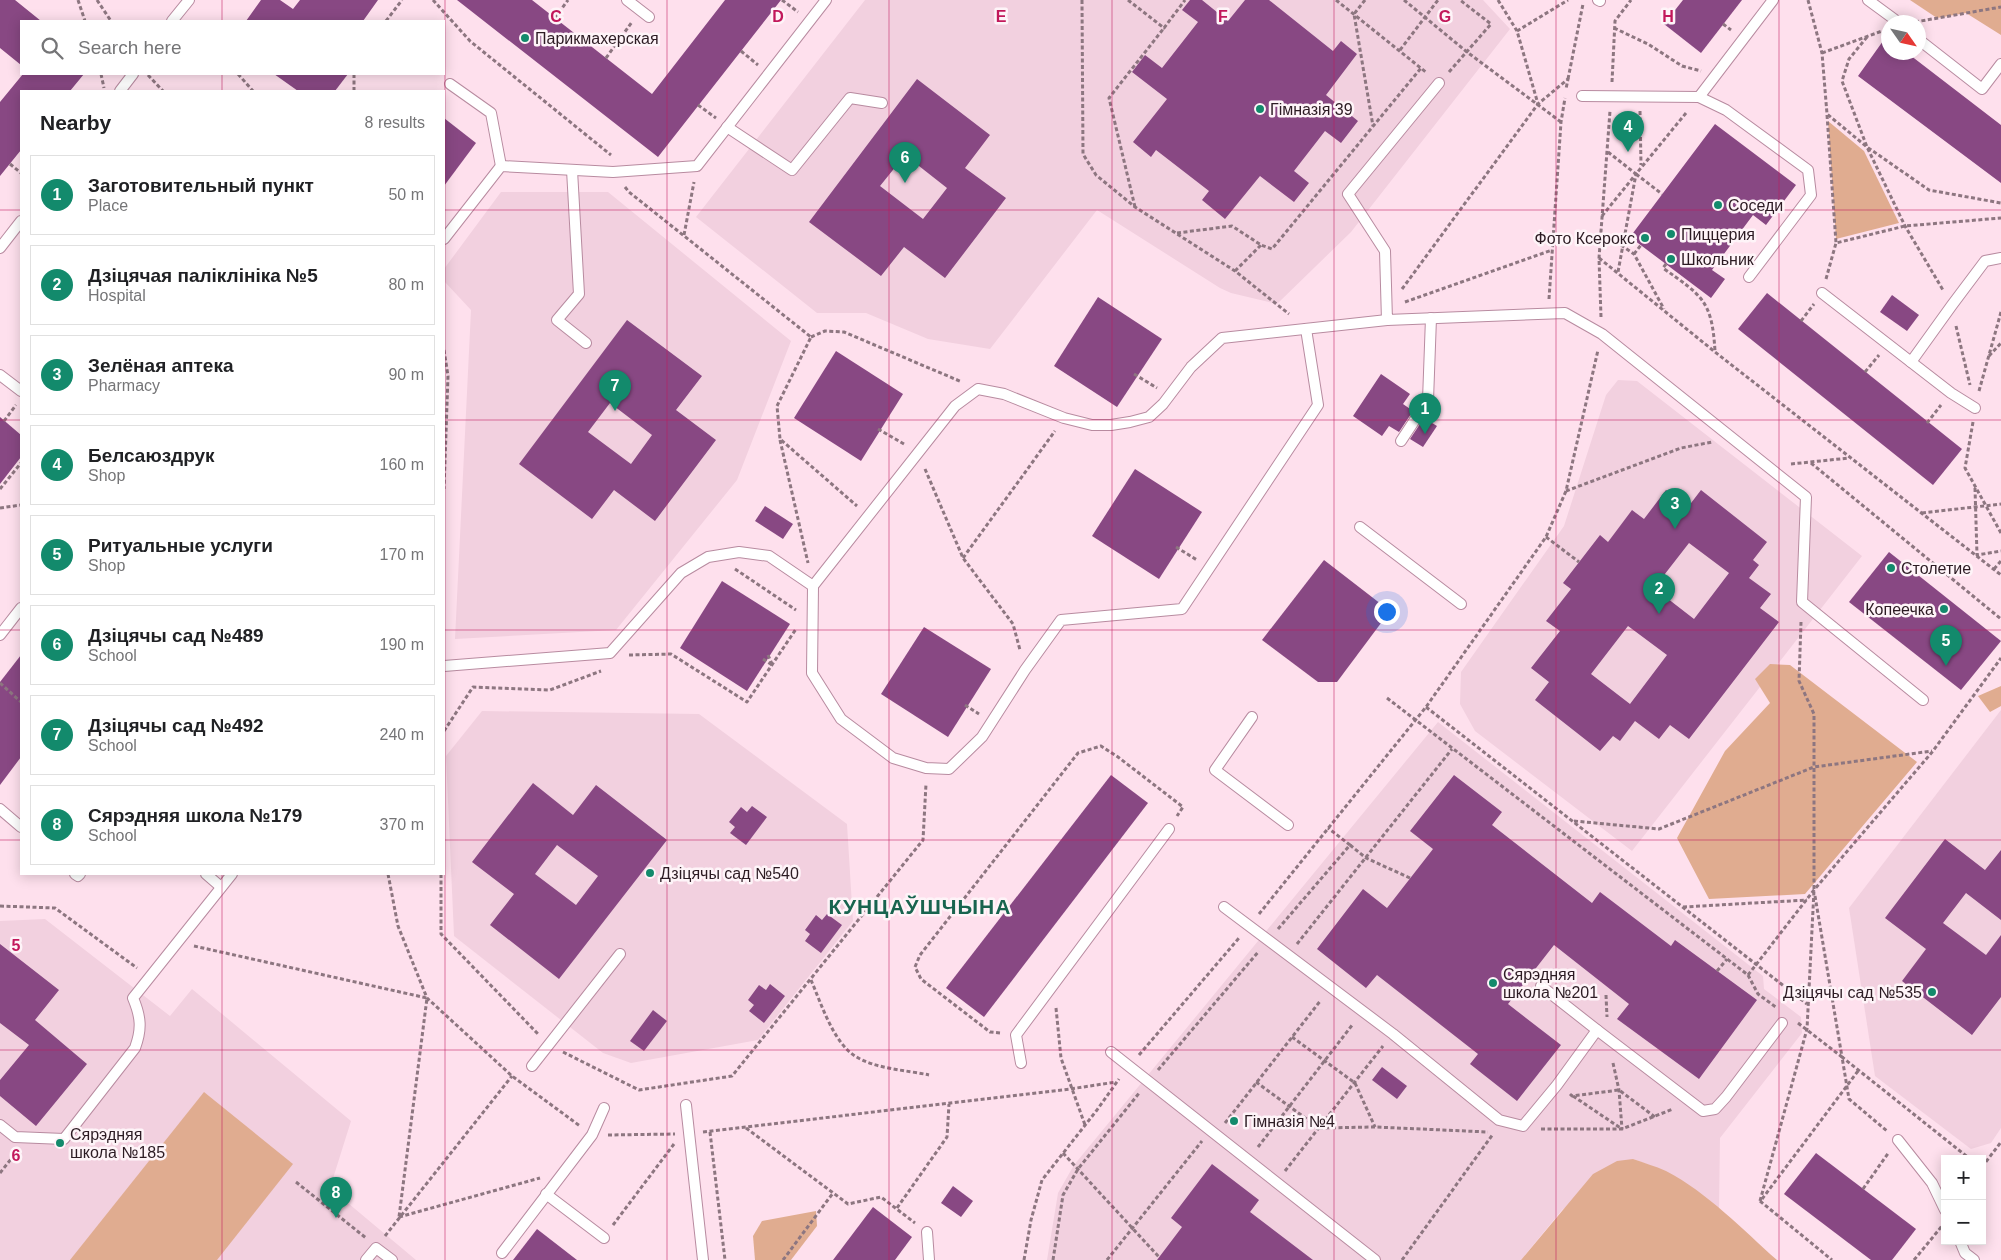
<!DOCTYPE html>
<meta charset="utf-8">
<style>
:root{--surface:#fff;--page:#f6f6f6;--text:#202124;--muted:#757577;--line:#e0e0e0;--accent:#138a6c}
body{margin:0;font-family:Arial,sans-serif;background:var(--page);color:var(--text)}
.controls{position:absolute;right:15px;bottom:15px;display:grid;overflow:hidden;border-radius:0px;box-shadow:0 2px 12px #0003}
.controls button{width:45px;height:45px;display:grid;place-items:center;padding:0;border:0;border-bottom:1px solid var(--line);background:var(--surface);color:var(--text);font:25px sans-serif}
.compass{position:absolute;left:1881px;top:15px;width:45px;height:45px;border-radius:50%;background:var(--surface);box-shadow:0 2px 12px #0003;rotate:124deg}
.you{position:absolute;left:1386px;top:611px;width:18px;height:18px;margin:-12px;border:4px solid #fff;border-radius:50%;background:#1a73e8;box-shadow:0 0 0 8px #1a73e833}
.badge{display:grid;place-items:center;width:32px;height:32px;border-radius:50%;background:var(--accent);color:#fff;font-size:16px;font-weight:700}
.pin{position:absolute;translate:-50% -41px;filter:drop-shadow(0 1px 2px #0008)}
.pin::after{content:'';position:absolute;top:26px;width:18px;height:15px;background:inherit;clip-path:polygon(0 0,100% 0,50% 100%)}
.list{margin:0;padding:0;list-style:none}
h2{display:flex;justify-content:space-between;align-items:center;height:65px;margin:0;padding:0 20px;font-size:21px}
h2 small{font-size:16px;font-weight:400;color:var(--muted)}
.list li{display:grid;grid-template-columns:32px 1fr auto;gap:15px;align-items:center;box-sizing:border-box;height:80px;margin:0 10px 10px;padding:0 10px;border:1px solid var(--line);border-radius:0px}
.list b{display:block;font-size:19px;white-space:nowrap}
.list p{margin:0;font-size:16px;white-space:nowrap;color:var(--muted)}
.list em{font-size:16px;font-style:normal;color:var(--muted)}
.icon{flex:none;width:28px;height:28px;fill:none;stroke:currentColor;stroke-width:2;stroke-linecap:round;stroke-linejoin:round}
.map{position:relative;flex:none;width:2001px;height:1260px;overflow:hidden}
.search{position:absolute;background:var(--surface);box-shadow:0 2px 12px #0003;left:20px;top:20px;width:425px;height:55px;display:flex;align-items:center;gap:12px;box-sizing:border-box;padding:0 18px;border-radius:0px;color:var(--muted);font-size:19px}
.panel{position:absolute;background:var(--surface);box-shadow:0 2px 12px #0003;left:20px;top:90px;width:425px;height:785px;border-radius:0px}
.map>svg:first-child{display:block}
</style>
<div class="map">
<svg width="2001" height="1260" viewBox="0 0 2001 1260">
<rect width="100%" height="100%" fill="#fee0ed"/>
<g fill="#f2d0df">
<path d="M865,0H1483L1510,29L1351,232L1277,304L1231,293L1220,288L1097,210L990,349L928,339L866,313H817L696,217Z"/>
<path d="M501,192H608L791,341L737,480L616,630L455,639L471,310L444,281V269Z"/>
<path d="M1618,380L1637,381L1862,556L1632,851L1475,731L1460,704L1461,672L1564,526L1606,395Z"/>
<path d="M2001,710V1128L1991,1143L1971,1149L1875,1076L1849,908Z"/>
<path d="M482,711L699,714L847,824L853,921L758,1040L631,1063L603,1053L454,936L446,756Z"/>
<path d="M1438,722L1763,976L1764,989L1801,1017L1802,1033L1720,1138L1719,1209L1693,1189L1665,1171L1633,1159L1562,1210L1521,1260H1047L1058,1193L1074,1165Z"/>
<path d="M45,919L170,1016L192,989L351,1121L330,1188L416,1260H0V921Z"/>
</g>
<g fill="#e0ac90">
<path d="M1910,0H2001V35L1966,13L1937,18Z"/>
<path d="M1828,121L1864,151L1899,223L1836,239Z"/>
<path d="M1770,664L1790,665L1917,762L1805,894L1709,899L1677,838L1725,751L1770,703L1755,679Z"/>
<path d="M2001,686V706L1990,712L1978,696Z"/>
<path d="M204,1092L293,1164L217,1260H70Z"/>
<path d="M1633,1159C1644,1163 1655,1166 1666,1171C1708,1193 1742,1229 1777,1260H1521L1593,1174L1617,1161Z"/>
<path d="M816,1211L817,1226L791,1260H755L753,1236L762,1221Z"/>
</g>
<g fill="#884883" fill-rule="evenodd">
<path d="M0,0H15L41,21H21V65L0,48Z"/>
<path d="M261,0H280L293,9L300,0H378L363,21H246Z"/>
<path d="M457,0H532L652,94L725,0H781L658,157Z"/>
<path d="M1190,0H1202L1228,21L1245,0H1269L1333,51L1341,41L1357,54L1326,95L1358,121L1341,143L1325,131L1294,171L1309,183L1294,202L1260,176L1225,219L1202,200L1209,191L1156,150L1151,157L1133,142L1167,99L1132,72L1145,55L1162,68L1198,22L1182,10Z"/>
<path d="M1683,0H1742L1701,53L1664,24Z"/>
<path d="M1888,34V52H1906L2001,125V183L1858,76Z"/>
<path d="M23,74H84L70,91H21V150L0,176V102Z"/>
<path d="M274,74H348L335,91H298Z"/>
<path d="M917,79L990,135L965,168L1006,198L945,278L904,247L881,276L809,222ZM905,155L947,188L923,219L880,186Z"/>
<path d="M444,118L476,143L444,186Z"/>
<path d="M1715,124L1796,185L1766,225L1753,215L1712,270L1725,279L1711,298L1630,237Z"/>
<path d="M1767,293L1962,449L1933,485L1738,329Z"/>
<path d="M1892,295L1919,315L1907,331L1880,312Z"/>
<path d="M1098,297L1162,339L1117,407L1054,366Z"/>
<path d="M627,320L702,376L676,410L716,440L655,521L614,490L592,519L519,464ZM610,403L652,435L631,464L588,432Z"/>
<path d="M836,351L903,394L861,461L794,418Z"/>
<path d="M1381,374L1410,394L1403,404L1413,411L1399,432L1389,426L1382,436L1353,416Z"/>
<path d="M0,417L21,435V457L0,484Z"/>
<path d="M1424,418L1437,426L1423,447L1410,439Z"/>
<path d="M1135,469L1202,512L1159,579L1092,536Z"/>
<path d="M1666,490L1688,507L1701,490L1767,542L1753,560L1759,565L1749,578L1771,594L1760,608L1779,622L1689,739L1670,725L1659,739L1635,721L1620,741L1613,736L1600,751L1535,700L1549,682L1531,668L1560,631L1546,621L1571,589L1563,583L1600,535L1608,542L1632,510L1644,519ZM1689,543L1729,573L1694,619L1654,588ZM1628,626L1667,655L1630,704L1591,674Z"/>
<path d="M765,506L793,524L783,539L755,521Z"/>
<path d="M1889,552L2001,641L1961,690L1849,602Z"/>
<path d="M1324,560L1390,611L1337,682H1318L1262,640Z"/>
<path d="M722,581L790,624L747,691L680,648Z"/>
<path d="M924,627L991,669L948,737L881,694Z"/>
<path d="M21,655V757L0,785V682Z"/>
<path d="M1111,775L1148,803L984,1017L946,988Z"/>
<path d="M1454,775L1502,812L1492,825L1592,903L1600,892L1671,946L1675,940L1757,1000L1699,1079L1617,1019L1629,1004L1554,945L1508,1004L1561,1045L1517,1101L1470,1064L1478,1054L1377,975L1366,988L1317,949L1363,889L1387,908L1433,849L1410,831Z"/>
<path d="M533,783L573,815L596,785L667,840L559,979L490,925L514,894L472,862ZM557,845L598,876L576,905L535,874Z"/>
<path d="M752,806L767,817L746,845L730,833L735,827L729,822L741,807L747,812Z"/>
<path d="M1945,839L1985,870L2001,850V920L1966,893L1943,923L1986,955L2001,935V997L1972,1035L1902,981L1926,949L1885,918Z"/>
<path d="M827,914L842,925L821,953L805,941L810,934L805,930L816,915L822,920Z"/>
<path d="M0,944L59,990L35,1020L87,1064L36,1126L0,1096V1080L29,1045L0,1023Z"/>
<path d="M770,984L785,996L764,1023L749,1011L754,1005L748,1000L759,985L766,990Z"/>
<path d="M653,1010L667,1021L644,1051L630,1041Z"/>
<path d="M1382,1067L1407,1086L1397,1099L1372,1080Z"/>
<path d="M1816,1153L1916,1229L1892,1260H1871L1784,1194Z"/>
<path d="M1212,1164L1259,1200L1250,1212L1313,1260H1157L1182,1227L1171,1218Z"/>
<path d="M953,1186L973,1201L961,1217L941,1203Z"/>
<path d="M873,1207L912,1237L895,1260H833Z"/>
<path d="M537,1229L577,1260H513Z"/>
</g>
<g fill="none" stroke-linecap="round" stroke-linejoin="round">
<defs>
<g id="service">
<path d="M627,0L649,17"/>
<path d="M1598,0L1600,1"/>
<path d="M1868,0L1898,22"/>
<path d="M172,21L189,0"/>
<path d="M1918,39L1982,89L2001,64"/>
<path d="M1439,83L1348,194L1385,251L1387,320L1565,313L1602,334L1806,497L1802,602L1923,700"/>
<path d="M450,84L491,113L501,166"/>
<path d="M120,91L133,74"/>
<path d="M1582,96L1699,97L1773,0"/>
<path d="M1699,97L1726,110L1808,170L1811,195L1749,277"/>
<path d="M727,127L792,170L850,98L882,103"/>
<path d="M572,170L579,294L557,320L586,343"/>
<path d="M444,239L501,166L613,172L697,166L826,0"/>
<path d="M0,248L21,221"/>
<path d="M1822,293L1911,362L1952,305L1985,261L2001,258"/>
<path d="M1911,362L1951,393L1975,408"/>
<path d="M0,375L21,391"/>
<path d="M1401,441L1428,400L1431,318"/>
<path d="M1360,527L1461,604"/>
<path d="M813,586L955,406L978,389L1004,394L1064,418L1092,425H1111L1130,422L1149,417L1163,404L1191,367L1222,338L1387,320"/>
<path d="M0,635L21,608"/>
<path d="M444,666L610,653L681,573L708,557L739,552L769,556L813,586L812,673L841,719L893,758L926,768L949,769L982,737L1025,670L1061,620L1182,609L1318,405L1306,329"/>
<path d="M1252,717L1215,770L1288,825"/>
<path d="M0,809L21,827"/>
<path d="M75,874L78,876L80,874"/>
<path d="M206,874L221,887"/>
<path d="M1224,907L1393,1034L1499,1120L1523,1126L1557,1085L1597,1030L1703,1111L1715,1109L1726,1097L1782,1023"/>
<path d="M1541,986L1597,1030"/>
<path d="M1111,1052L1375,1260"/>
<path d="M1021,1063L1016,1035L1169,829"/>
<path d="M532,1066L620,954"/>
<path d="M686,1105L703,1260"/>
<path d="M0,1125L15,1137L64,1139L135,1048C142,1029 141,1017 133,998L232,874"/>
<path d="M1898,1140L1932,1183L1945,1210"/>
<path d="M546,1194L604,1238"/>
<path d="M927,1232L929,1260"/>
<path d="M1960,1241L1965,1253L1974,1260"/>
<path d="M502,1253L592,1135L604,1108"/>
<path d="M366,1260L376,1248L392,1260"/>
</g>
</defs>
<use href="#service" stroke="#b88ba0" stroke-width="12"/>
<g stroke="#8d7680" stroke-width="3" stroke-dasharray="4 2.5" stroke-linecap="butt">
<path d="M78,0L85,21"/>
<path d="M97,0L111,21"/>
<path d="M433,0L470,41L611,155"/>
<path d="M782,0L798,12"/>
<path d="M1082,0L1083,154L1096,175L1135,207L1235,271L1289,314"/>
<path d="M1128,0L1164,28L1185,0"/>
<path d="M1336,0L1427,73"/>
<path d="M1365,0L1354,14L1373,126"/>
<path d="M1404,0L1467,52L1561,122"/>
<path d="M1498,0L1517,31L1538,104L1568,79L1566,89"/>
<path d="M1808,0L1822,53L1827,114L1867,147L1929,190L2001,203"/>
<path d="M555,18L568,0"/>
<path d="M386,21L402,0"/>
<path d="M1915,22L2001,7"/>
<path d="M1723,24L1731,30"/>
<path d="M1614,28L1648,44L1682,66L1701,71"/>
<path d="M1517,31L1568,0"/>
<path d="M1867,37L1849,59L1842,81L1867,147L1905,226L1943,290"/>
<path d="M1400,50L1438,0"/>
<path d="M741,51L758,65"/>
<path d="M1822,53L1882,31"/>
<path d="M606,58L632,22"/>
<path d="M1449,72L1491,24L1460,0"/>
<path d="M101,74L104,88"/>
<path d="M238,74L253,91"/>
<path d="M148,75L163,91"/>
<path d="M1568,79L1583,4"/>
<path d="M1612,82L1615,21L1631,0"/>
<path d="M354,91V74"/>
<path d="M698,105L716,118"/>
<path d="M1640,111L1641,165"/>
<path d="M1827,115L1836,243"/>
<path d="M1608,152L1636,174L1686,113"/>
<path d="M10,164L21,173"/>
<path d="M1636,174L1662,194"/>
<path d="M625,187L629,192L811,337L777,406L780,439L857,506"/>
<path d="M1135,207L1109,98L1164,28"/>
<path d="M1602,216L1636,174L1618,272"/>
<path d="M1177,233L1232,226L1261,245L1272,249L1421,68"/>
<path d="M684,235L694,182"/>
<path d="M1621,245L1634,254L1664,309"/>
<path d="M1634,254L1641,245"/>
<path d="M1599,258L1715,352L2001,575"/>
<path d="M1666,264L1663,268C1702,296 1712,300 1715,351"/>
<path d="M1235,271L1261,245"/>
<path d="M1826,279L1836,243L1905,226L2001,218"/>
<path d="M1402,289L1538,104"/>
<path d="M1549,299L1561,122L1565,98"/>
<path d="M1405,302L1552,250"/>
<path d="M1601,317L1599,258L1610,111"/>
<path d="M1801,321L1814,304"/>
<path d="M1956,326L1970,385"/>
<path d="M811,337L825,331L844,332L962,382"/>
<path d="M444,350L448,376L444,489"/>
<path d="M1989,356L2001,343"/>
<path d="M1865,372L1879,355"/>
<path d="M1134,374L1157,388"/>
<path d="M1979,391L2001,312"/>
<path d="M4,421L16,405"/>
<path d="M1973,422L1965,468L2001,533"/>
<path d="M1927,423L1941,405"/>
<path d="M878,429L904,444"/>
<path d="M780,440L808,563"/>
<path d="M1811,463L2001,619"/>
<path d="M1791,464L1849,458"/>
<path d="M925,469L963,558L1013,624L1020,650"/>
<path d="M1975,488L1977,555L2001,551"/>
<path d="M0,489L21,463"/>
<path d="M1566,491L1681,448L1712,442"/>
<path d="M0,508L21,505"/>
<path d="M1922,513L2001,504"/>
<path d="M1546,537L1579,562"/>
<path d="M1176,547L1197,560"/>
<path d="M963,558L1055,431"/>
<path d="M735,569L796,610"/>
<path d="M1994,569L2001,561"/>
<path d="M629,655L671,654L747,702L796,629"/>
<path d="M768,655L772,664"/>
<path d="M763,659L772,665"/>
<path d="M0,683L21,702"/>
<path d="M1387,698L1748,975L1758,994L1777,1008"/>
<path d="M965,705L979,714"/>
<path d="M1426,707L1807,1004"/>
<path d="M444,731L473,687L550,690L601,671"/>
<path d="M1574,821L1659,829L1814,767L1932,751"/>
<path d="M1350,845L1366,858L1410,878"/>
<path d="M388,874L398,926L427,998L512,1076L580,1126"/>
<path d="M441,874V934L538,1034"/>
<path d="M1815,896L1842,1057L1970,1159"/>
<path d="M0,906L55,908L137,968"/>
<path d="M1683,907L1807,900"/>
<path d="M1259,914L1426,707L1546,537L1566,491L1598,350"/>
<path d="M1278,929L1350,845L1328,828"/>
<path d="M1297,944L1452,749"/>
<path d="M194,946L427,998L399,1217"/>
<path d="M1717,971L1727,959"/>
<path d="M1748,975L1814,890L1933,751L2001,658"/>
<path d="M811,980C821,1003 833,1042 855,1056C875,1069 906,1070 929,1075"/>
<path d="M1606,995L1607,1017"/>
<path d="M1056,1008L1061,1058L1085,1125"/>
<path d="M1798,1023L1842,1057L1849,1099L1887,1131"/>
<path d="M1000,1033L990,1032L921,979L915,967L920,955L1078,753L1101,746L1118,757L1183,807L1177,816"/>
<path d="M1292,1037L1355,1083L1375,1127"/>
<path d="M563,1052L639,1090L732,1076L923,840L926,784"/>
<path d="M1139,1055L1239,938"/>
<path d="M1613,1063L1619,1090L1622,1129"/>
<path d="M1158,1070L1259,951"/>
<path d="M1256,1082L1319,1128L1375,1127L1488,1132"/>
<path d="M1570,1094L1572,1096L1619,1090L1655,1117"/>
<path d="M1573,1096L1622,1129"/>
<path d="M1225,1123L1321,1000"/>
<path d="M746,1128L848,1204L881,1197L915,1223"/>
<path d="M1541,1129H1622L1673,1109"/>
<path d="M703,1132L1070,1089L1116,1082"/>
<path d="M710,1132L725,1260"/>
<path d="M608,1135L675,1134"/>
<path d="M1258,1147L1353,1024"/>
<path d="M1063,1153L1159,1257"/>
<path d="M1982,1167L2001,1142"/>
<path d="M1285,1171L1383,1046"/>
<path d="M0,1173L15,1154"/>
<path d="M296,1182L366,1238"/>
<path d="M1863,1189L1889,1152"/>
<path d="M1762,1199L1858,1071"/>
<path d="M1760,1201L1807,1029L1814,890V714L1799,681L1801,622"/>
<path d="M1760,1201L1832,1260"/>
<path d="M897,1208L947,1137L949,1104"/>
<path d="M399,1217L540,1178"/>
<path d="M613,1225L674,1144"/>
<path d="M385,1236L512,1076"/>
<path d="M783,1260L833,1193"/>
<path d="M1024,1260L1031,1220L1042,1180L1097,1110L1119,1079"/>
<path d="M1053,1260L1063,1195L1078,1169L1140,1092"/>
<path d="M1107,1260L1202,1141"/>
<path d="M1402,1260L1493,1134"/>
<path d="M1914,1260L1942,1226"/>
</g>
<use href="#service" stroke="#fff" stroke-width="10"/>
</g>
<path fill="none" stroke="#c2185b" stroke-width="1" stroke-opacity="0.55" d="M222,0V21M445,0V1260M667,0V1260M889,0V1260M1112,0V1260M1334,0V1260M1556,0V1260M1779,0V1260M222,74V91M0,210H21M444,210H2001M0,420H21M444,420H2001M0,630H21M444,630H2001M0,840H21M444,840H2001M222,874V1260M0,1050H2001"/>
<g fill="#138a6c" stroke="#fef4f8" stroke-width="2">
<circle cx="525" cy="38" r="5"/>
<circle cx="1260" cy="109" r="5"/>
<circle cx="1718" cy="205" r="5"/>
<circle cx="1671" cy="234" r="5"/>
<circle cx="1645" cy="238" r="5"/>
<circle cx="1671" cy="259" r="5"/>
<circle cx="1891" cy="568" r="5"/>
<circle cx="1944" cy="609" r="5"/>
<circle cx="650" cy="873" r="5"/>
<circle cx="1493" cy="983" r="5"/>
<circle cx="1932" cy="992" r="5"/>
<circle cx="1234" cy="1121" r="5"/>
<circle cx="60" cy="1143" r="5"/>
</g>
<g text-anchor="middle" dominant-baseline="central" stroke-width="5" stroke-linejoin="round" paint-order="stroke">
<g font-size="16" fill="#2c1b23" stroke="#fef4f8" text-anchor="start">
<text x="535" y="38">Парикмахерская</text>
<text x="1270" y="109">Гімназія 39</text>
<text x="1728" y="205">Соседи</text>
<text x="1681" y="234">Пиццерия</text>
<text x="1635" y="238" text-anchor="end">Фото Ксерокс</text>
<text x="1681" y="259">Школьник</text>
<text x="1901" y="568">Столетие</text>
<text x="1934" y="609" text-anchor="end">Копеечка</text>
<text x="660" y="873">Дзіцячы сад №540</text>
<text x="1503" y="974">Сярэдняя<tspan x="1503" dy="18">школа №201</tspan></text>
<text x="1922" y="992" text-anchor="end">Дзіцячы сад №535</text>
<text x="1244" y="1121">Гімназія №4</text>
<text x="70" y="1134">Сярэдняя<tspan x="70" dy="18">школа №185</tspan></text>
</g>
<g font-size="21" font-weight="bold" letter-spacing="1" fill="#18644f" stroke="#fef4f8">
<text x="920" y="906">КУНЦАЎШЧЫНА</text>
</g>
</g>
<g font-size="16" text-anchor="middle" font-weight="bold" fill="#c2185b" stroke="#fef4f8" stroke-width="5" stroke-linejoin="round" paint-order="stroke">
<text x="556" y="22">C</text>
<text x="778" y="22">D</text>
<text x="1001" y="22">E</text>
<text x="1223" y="22">F</text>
<text x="1445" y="22">G</text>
<text x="1668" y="22">H</text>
<text x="16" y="951">5</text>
<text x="16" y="1161">6</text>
</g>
</svg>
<div class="controls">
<button>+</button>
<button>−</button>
</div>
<svg class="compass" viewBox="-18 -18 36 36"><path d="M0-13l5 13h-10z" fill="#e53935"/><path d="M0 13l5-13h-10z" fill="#757577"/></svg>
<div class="you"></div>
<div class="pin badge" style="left:1425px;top:434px">1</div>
<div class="pin badge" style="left:1659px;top:614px">2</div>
<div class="pin badge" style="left:1675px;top:529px">3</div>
<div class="pin badge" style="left:1628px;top:152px">4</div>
<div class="pin badge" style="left:1946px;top:666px">5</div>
<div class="pin badge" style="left:905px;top:183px">6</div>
<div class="pin badge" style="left:615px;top:411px">7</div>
<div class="pin badge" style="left:336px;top:1218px">8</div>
<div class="search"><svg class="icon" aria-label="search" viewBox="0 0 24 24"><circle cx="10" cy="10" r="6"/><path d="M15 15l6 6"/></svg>Search here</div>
<section class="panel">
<h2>Nearby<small>8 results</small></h2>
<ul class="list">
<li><span class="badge">1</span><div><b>Заготовительный пункт</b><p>Place</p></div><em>50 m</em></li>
<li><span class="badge">2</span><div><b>Дзіцячая паліклініка №5</b><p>Hospital</p></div><em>80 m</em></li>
<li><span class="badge">3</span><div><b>Зелёная аптека</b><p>Pharmacy</p></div><em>90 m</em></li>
<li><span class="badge">4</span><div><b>Белсаюздрук</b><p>Shop</p></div><em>160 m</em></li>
<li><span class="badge">5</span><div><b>Ритуальные услуги</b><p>Shop</p></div><em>170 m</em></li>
<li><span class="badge">6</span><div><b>Дзіцячы сад №489</b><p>School</p></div><em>190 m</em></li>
<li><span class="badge">7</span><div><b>Дзіцячы сад №492</b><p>School</p></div><em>240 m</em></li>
<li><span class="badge">8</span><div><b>Сярэдняя школа №179</b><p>School</p></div><em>370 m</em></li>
</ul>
</section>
</div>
